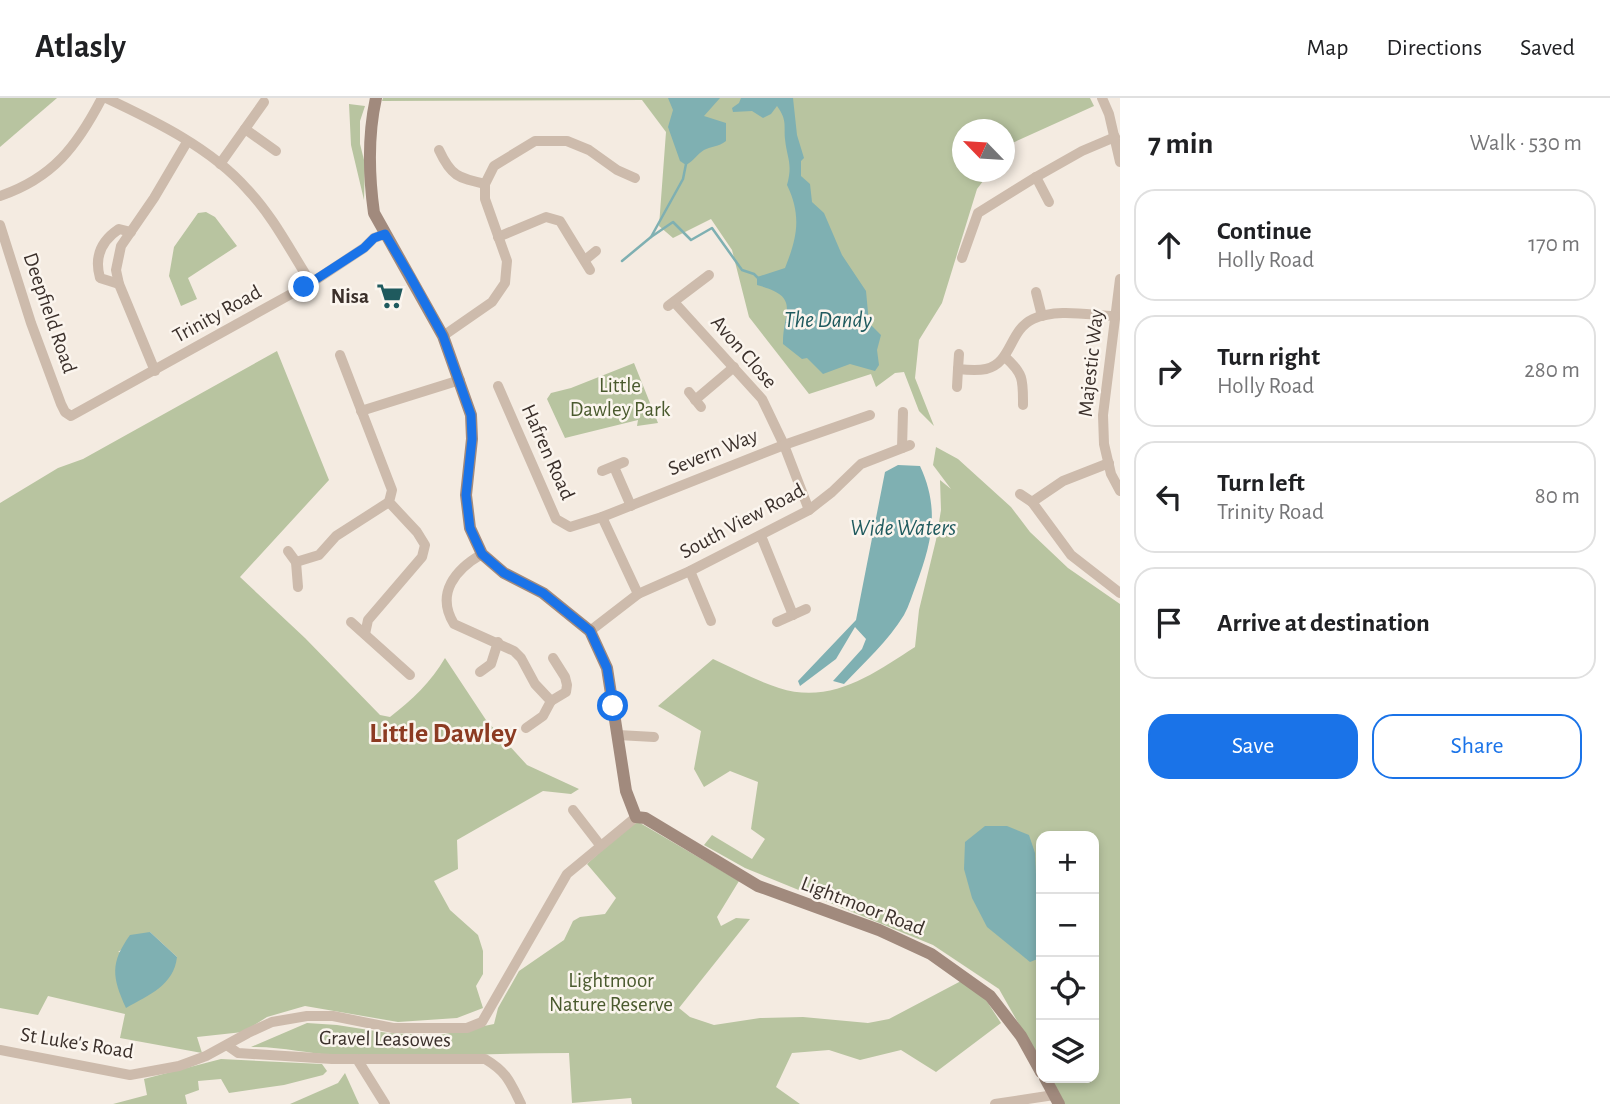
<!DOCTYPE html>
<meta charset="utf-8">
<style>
:root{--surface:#fff;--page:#f6f6f6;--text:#202124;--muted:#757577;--line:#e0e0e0;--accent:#1a73e8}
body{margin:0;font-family:"Alegreya Sans",sans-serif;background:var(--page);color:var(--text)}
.controls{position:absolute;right:21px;bottom:21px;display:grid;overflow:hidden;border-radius:14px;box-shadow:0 4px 10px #0003}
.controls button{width:63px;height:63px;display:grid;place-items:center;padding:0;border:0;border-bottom:2px solid var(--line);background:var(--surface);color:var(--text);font:35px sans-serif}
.compass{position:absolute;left:952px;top:21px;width:63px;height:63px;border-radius:50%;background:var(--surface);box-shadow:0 4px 10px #0003;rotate:295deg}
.stop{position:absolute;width:21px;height:21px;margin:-16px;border:5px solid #1a73e8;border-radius:50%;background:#fff}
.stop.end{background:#1a73e8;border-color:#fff;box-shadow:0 2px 7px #0008}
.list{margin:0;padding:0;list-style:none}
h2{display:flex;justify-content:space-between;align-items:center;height:91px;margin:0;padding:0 28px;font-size:30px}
h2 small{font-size:23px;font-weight:400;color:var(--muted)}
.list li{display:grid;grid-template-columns:46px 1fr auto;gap:21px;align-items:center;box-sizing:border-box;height:112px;margin:0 14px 14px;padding:0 14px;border:2px solid var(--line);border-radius:21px}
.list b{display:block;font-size:26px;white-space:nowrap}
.list p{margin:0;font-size:23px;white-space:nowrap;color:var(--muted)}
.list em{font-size:23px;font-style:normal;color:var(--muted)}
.actions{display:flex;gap:14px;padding:21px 28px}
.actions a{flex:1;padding:16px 0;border:2px solid var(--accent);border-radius:21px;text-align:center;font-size:24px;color:var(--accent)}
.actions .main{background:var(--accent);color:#fff}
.icon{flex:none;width:38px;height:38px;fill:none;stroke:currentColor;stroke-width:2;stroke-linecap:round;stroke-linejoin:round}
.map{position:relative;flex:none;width:1120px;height:1006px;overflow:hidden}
header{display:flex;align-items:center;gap:42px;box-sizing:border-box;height:98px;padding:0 35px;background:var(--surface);border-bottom:2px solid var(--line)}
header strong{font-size:33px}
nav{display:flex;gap:38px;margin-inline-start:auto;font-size:24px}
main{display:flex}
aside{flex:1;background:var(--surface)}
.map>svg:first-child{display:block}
</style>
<header>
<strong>Atlasly</strong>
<nav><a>Map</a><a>Directions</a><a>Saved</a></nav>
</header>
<main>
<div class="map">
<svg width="1120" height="1006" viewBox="0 0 1120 1006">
<rect width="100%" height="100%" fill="#f4ebe1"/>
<g fill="#b8c4a0" fill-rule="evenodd">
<path d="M0,0H57L0,49Z"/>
<path d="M383,0H1090L1094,8L1010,46L1005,54L1004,32H962V74H990L977,91L942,205L919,242L915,280L934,328L919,313L904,274L895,275L876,289L871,276L809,296L749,219L732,152L711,121L673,140L659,128L666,34L642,2L382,3Z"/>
<path d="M349,6L365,8L360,23V46L365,66L364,102L351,47Z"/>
<path d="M206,114L215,119L237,148L188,180L197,201L181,208L169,178L174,149L198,115Z"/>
<path d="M277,253L329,382L240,479L305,540L380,617L390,619C412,602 431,584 445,560L486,622L527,667L579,691L571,696L543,693L457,742L458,771L434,783L450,812L478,837L483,853V876L476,888L483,910L457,920L398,924L305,908L267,919L243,934L197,939L202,955L120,940L125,916L48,898L38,917L0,910V405L58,370L83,361ZM150,834L177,859L118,854Z"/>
<path d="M634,265L658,325L637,328L638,322L565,340L547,301L551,295L571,290Z"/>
<path d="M936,349L958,361L1011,409L1030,434L1068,470L1120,506V1006H1064L1049,980H1094V738H1041V965L999,891L933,847L745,770L704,747L712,737L752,761L765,741L751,731L758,684L730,673L704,689L694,671L701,633L658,608L713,561C735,571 757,583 779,590C831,607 873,576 915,549L919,512L936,442L941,412L940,382L951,391L933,367Z"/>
<path d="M635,722L739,783L717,819L721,828L736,820L750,821L679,910L690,919L714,927L760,920L803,919L868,925L889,921L961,883L986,902L1001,925L936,974L901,952L860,962L829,952L792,955L776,989L800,1006H632L631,1000L572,1005L569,955C492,955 414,960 337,957C308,956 280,948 251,949L307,925L337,927L388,935L440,937L494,926L498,910L519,873L564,842L573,823L580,819L605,816L616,800L587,766Z"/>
<path d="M221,961L322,966L327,973L323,977L284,987L229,995L221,981L198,983L199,992L185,997L187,1006H113L147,997L144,981Z"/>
<path d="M345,975L359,1006H290L338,985Z"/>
</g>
<g fill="#7fb0b2">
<path d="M668,0H720L704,18L726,25V43C718,49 712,48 704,52C697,56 694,63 686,67L680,63L668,29L673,12Z"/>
<path d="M741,0H793L797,37L804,60L801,63V78L810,86L812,104L824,115L842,157L866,193L869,225L881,237L877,252L879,267L875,273L850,266L823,276L807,260L802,261L783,246C782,214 803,199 757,187V179L785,170C797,140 802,118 787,87C793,65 787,61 785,41C784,26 787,22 777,8L771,16L763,20L752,13L733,14L732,10L739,5Z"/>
<path d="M898,367L920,368C940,411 932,444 916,487C912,497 909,508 904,517C888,543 865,564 844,586L833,583L862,551L866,541L855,529L836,561L800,588L798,583L856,522L885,374Z"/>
<path d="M985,728H1007L1029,737L1035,755L1040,860L1030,864L987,829L972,800L964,771L965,744Z"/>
<path d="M150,834L177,859C174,887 149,897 126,910C112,879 110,865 130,837Z"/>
</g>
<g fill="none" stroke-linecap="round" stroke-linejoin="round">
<g stroke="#7fb0b2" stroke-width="2.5">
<path d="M651,139L673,124L691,142L712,130L742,172L754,176L759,181"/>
<path d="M622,163L651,139L683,81L686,66"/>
</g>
<g stroke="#cdbbac" stroke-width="10">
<path d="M106,0C155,23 211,50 247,91C273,118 291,154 311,185"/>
<path d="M1102,0L1109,16L1120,64"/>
<path d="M245,31L276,53"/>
<path d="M439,52C451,78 458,80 485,86"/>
<path d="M220,66L264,4"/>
<path d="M1036,79L1049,104"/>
<path d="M0,98C53,80 77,48 102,0"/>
<path d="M0,127L31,225L61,306L65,314L71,318L311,185L364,150L374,140L385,136"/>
<path d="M498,139L546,119L560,123L590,172"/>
<path d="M962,160L978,115L1036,79L1082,53L1115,39"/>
<path d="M585,162L596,153"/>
<path d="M1120,181L1103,317L1104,346L1111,376L1120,393"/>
<path d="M119,186L100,180C94,159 101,143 119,131L131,134"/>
<path d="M1036,194L1042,218"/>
<path d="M674,204L762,301L784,347L809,412"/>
<path d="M668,208L709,177"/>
<path d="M443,238L492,204L505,185L507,163L485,101V86L494,68L535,43H567L589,52L617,72L635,80"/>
<path d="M959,256L958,271C967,272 977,273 986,271C1012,265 1009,232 1033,221C1056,210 1089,217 1114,218"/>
<path d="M340,257L392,392L389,404L417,434L425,447L422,459L368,522L365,536"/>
<path d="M1005,259C1024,276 1023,282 1023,307"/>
<path d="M155,273L119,186L116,172L121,148L154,100L187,44"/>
<path d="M498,288L556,421L570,429L602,419L784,347L870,317"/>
<path d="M957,289L958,271"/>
<path d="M689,294L701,309"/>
<path d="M695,302L734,269"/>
<path d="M361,313L460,282"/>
<path d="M902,350L903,314"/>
<path d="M1109,365L1063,383L1032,404L1071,457L1120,495"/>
<path d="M614,369L631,408"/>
<path d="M602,373L624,364"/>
<path d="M1020,396L1032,404"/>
<path d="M602,419L638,496"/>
<path d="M761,438L793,517"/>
<path d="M288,453L296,464L298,489"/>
<path d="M482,456C456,471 435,495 454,526L514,553L521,560L535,586L551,603L566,594L567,587L565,579L553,560"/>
<path d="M296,464L319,457L336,438L389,404"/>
<path d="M690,473L711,523"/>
<path d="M351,524L410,577"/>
<path d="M777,524L806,511"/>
<path d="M590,533L638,496L690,473L809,412L832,394L861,366L910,347"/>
<path d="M480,574L491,566L498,544"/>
<path d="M526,630L543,618L551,603"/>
<path d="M618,637L654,639"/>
<path d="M573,712L600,747"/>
<path d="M228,948L238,955L332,961H485C507,974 510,984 521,1006"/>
<path d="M0,952L130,977L179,968L206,958L248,935L272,924L307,918H333L393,930H467L482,924L567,776L636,719"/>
<path d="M357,961L385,1006"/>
<path d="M995,1006L1054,997"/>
</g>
<g stroke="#a18a7d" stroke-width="12">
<path d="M376,0C368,36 369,79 374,115L443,238L471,317L472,341L466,397L470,430L482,456L504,475L543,495L590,533L607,570L626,693L636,719L645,720L758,788L879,832L931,856L990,898L1021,938L1041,974"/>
<path d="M1045,980L1059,1006"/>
</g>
</g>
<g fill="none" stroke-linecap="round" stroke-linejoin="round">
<path stroke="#1a73e8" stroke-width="9" d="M304,189L364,150L374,140L385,136L410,178L443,238L471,317L472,341L466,397L470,430L482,456L504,475L543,495L590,533L607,570L613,608"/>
</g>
<defs>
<symbol id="supermarket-bare" viewBox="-9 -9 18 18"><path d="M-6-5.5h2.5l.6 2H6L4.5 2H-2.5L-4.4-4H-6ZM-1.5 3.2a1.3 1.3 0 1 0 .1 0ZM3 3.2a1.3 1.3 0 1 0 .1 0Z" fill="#1f5a5e" stroke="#fbf5ee" stroke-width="2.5" paint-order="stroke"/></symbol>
</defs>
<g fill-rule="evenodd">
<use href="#supermarket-bare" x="371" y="179" width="38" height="38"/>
</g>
<g text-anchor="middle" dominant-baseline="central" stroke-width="5" stroke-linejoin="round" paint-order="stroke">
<g font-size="21" font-weight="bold" fill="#3b302b" stroke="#fbf5ee" text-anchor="end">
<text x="369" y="198">Nisa</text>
</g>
<g font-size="21" fill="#3b302b" stroke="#fbf5ee">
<text transform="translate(50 215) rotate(71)">Deepfield Road</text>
<text transform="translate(217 216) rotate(-29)">Trinity Road</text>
<text transform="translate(744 254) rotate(49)">Avon Close</text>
<text transform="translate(1091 265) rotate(-84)">Majestic Way</text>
<text transform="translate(548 354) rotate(66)">Hafren Road</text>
<text transform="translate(713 354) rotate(-22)">Severn Way</text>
<text transform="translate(742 423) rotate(-28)">South View Road</text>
<text transform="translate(863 808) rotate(21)">Lightmoor Road</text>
<text transform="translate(385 941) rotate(1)">Gravel Leasowes</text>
<text transform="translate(77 945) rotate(9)">St Luke's Road</text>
</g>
<g font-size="21" fill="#4a5a2e" stroke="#fbf5ee">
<text x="620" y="287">Little<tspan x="620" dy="24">Dawley Park</tspan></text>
<text x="611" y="882">Lightmoor<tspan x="611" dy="24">Nature Reserve</tspan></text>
</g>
<g font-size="23" font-style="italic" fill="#1f5a5e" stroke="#fbf5ee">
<text x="828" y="222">The Dandy</text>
<text x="903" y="430">Wide Waters</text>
</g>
<g font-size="28" font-weight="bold" fill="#8c3b22" stroke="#fbf5ee">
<text x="443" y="636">Little Dawley</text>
</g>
</g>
</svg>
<div class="controls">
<button>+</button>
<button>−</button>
<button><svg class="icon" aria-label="locate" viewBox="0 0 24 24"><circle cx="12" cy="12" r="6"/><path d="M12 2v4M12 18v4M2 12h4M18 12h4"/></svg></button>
<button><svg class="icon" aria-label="layers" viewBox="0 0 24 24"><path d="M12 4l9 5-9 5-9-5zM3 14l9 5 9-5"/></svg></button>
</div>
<svg class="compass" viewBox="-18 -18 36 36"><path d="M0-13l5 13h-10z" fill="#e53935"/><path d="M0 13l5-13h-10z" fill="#757577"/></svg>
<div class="stop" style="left:613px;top:608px"></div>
<div class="stop end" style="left:304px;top:189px"></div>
</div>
<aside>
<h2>7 min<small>Walk · 530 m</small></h2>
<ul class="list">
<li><svg class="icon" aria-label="ahead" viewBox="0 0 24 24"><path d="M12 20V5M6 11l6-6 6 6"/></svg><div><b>Continue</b><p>Holly Road</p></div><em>170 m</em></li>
<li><svg class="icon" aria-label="right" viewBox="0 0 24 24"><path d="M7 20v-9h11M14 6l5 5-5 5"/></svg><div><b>Turn right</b><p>Holly Road</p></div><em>280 m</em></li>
<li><svg class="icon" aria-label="left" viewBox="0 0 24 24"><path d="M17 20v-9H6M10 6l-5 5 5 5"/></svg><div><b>Turn left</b><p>Trinity Road</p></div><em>80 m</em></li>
<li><svg class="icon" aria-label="arrive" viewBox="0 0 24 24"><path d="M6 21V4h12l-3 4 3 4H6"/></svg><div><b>Arrive at destination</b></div></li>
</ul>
<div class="actions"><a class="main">Save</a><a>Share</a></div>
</aside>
</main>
